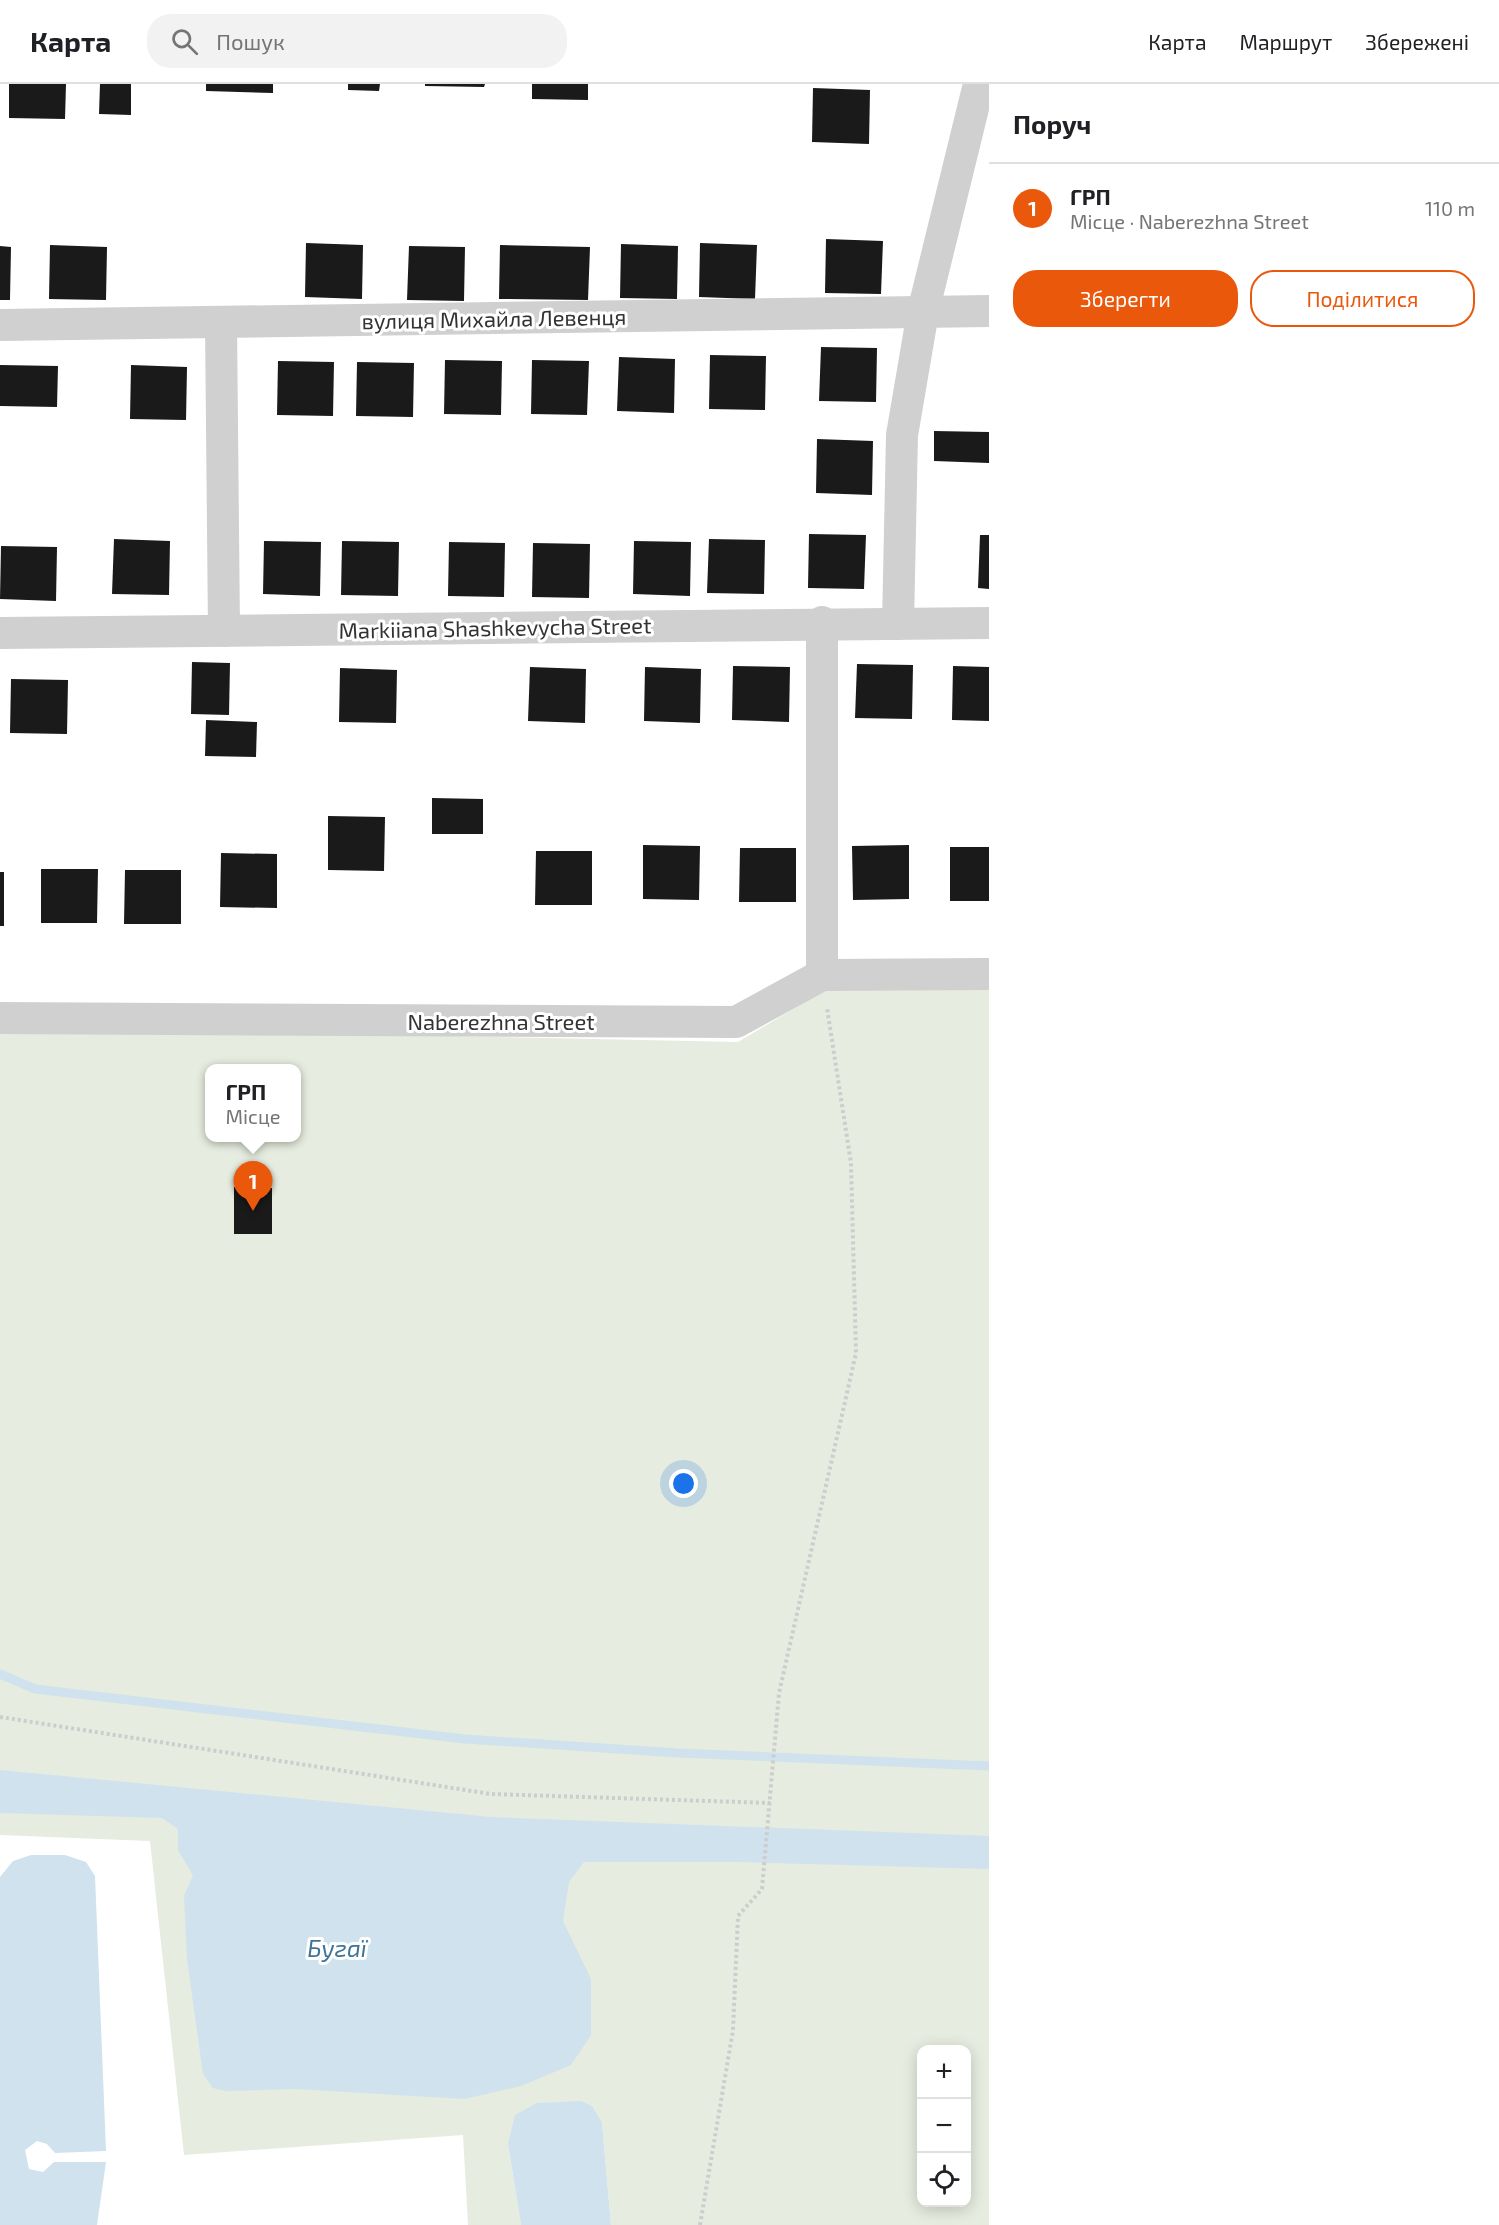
<!DOCTYPE html>
<html lang="uk">
<meta charset="utf-8">
<style>
:root{--surface:#fff;--page:#f2f2f2;--text:#202124;--muted:#757577;--line:#e0e0e0;--accent:#ea580c}
body{margin:0;font-family:"Exo 2",sans-serif;background:var(--page);color:var(--text)}
.controls{position:absolute;right:18px;bottom:18px;display:grid;overflow:hidden;border-radius:12px;box-shadow:0 3px 15px #0003}
.controls button{width:54px;height:54px;display:grid;place-items:center;padding:0;border:0;border-bottom:2px solid var(--line);background:var(--surface);color:var(--text);font:30px sans-serif}
.you{position:absolute;left:684px;top:1400px;width:21px;height:21px;margin:-15px;border:4px solid #fff;border-radius:50%;background:#1a73e8;box-shadow:0 0 0 9px #1a73e833}
.badge{display:grid;place-items:center;width:39px;height:39px;border-radius:50%;background:var(--accent);color:#fff;font-size:20px;font-weight:700}
.pin{position:absolute;translate:-50% -50px;filter:drop-shadow(0 2px 3px #0008)}
.pin::after{content:'';position:absolute;top:32px;width:21px;height:18px;background:inherit;clip-path:polygon(0 0,100% 0,50% 100%)}
.popup{position:absolute;left:205px;top:980px;width:96px;height:78px;box-sizing:border-box;display:grid;place-content:center;border-radius:12px;background:var(--surface);filter:drop-shadow(0 2px 4px #0005);font-size:20px;white-space:nowrap;color:var(--muted)}
.popup b{font-size:22px;color:var(--text)}
.popup::after{content:'';position:absolute;left:50%;top:100%;margin-left:-12px;border:12px solid transparent;border-top-color:var(--surface)}
.list{margin:0;padding:0;list-style:none}
h2{display:flex;justify-content:space-between;align-items:center;height:78px;margin:0;padding:0 24px;font-size:26px}
h2 small{font-size:20px;font-weight:400;color:var(--muted)}
.list li{display:grid;grid-template-columns:39px 1fr auto;gap:18px;align-items:center;box-sizing:border-box;height:90px;padding:0 24px;border-top:2px solid var(--line)}
.list b{display:block;font-size:22px;white-space:nowrap}
.list p{margin:0;font-size:20px;white-space:nowrap;color:var(--muted)}
.list em{font-size:20px;font-style:normal;color:var(--muted)}
.actions{display:flex;gap:12px;padding:18px 24px}
.actions a{flex:1;padding:14px 0;border:2px solid var(--accent);border-radius:24px;text-align:center;font-size:21px;color:var(--accent)}
.actions .main{background:var(--accent);color:#fff}
.icon{flex:none;width:33px;height:33px;fill:none;stroke:currentColor;stroke-width:2;stroke-linecap:round;stroke-linejoin:round}
.map{position:relative;flex:none;width:989px;height:2141px;overflow:hidden}
header{display:flex;align-items:center;gap:36px;box-sizing:border-box;height:84px;padding:0 30px;background:var(--surface);border-bottom:2px solid var(--line)}
header strong{font-size:28px}
nav{display:flex;gap:33px;margin-inline-start:auto;font-size:21px}
.search{width:420px;height:54px;background:var(--page);display:flex;align-items:center;gap:15px;box-sizing:border-box;padding:0 21px;border-radius:24px;color:var(--muted);font-size:22px}
main{display:flex}
aside{flex:1;background:var(--surface)}
.map>svg:first-child{display:block}
</style>
<header>
<strong>Карта</strong>
<div class="search"><svg class="icon" aria-label="search" viewBox="0 0 24 24"><circle cx="10" cy="10" r="6"/><path d="M15 15l6 6"/></svg>Пошук</div>
<nav><a>Карта</a><a>Маршрут</a><a>Збережені</a></nav>
</header>
<main>
<div class="map">
<svg width="989" height="2141" viewBox="0 0 989 2141">
<rect width="100%" height="100%" fill="#fff"/>
<path fill="#e6ecdf" fill-rule="evenodd" d="M989,905V2141H611L602,2039L508,2060L521,2141H468L463,2051L184,2071L150,1757L0,1751V943L738,958L825,906ZM210,984H296V1054H210ZM922,1966H966V2118H922Z"/>
<g fill="#cfe2ee">
<path d="M0,1686L491,1733L989,1752V1785L739,1778H584L569,1798L563,1837L591,1895V1951L571,1981L521,2002L464,2015L296,2005L226,2007L213,2004L203,1990L187,1875L184,1812L193,1791L178,1766V1745L162,1734L0,1729Z"/>
<path d="M31,1771H65L86,1778L95,1792L106,2067L55,2069L47,2060L37,2057L25,2066L29,2085L43,2088L54,2078H106L97,2141H0V1793L13,1777Z"/>
<path d="M581,2017L592,2022L602,2039L611,2141H521L508,2060L515,2031L537,2019Z"/>
</g>
<g fill="none" stroke-linecap="round" stroke-linejoin="round">
<path stroke="#cfe2ee" stroke-width="9" d="M0,1590L35,1605L465,1655L678,1669L989,1682"/>
</g>
<g fill="#1a1a1a">
<path d="M9,0H66L65,35L9,34Z"/>
<path d="M100,0H131V31L99,30Z"/>
<path d="M206,0H273V9L206,7Z"/>
<path d="M348,0H380L379,7L348,6Z"/>
<path d="M425,0H485L484,3L425,2Z"/>
<path d="M532,0H588V16L532,15Z"/>
<path d="M813,4L870,6L869,60L812,58Z"/>
<path d="M826,155L883,157L881,210L825,209Z"/>
<path d="M306,159L363,161L362,215L305,213Z"/>
<path d="M700,159L757,161L755,215L699,213Z"/>
<path d="M621,160L678,162L677,215L620,214Z"/>
<path d="M50,161L107,163L106,216L49,215Z"/>
<path d="M500,161L590,163L588,216L499,215Z"/>
<path d="M0,162L11,163L10,216H0Z"/>
<path d="M409,162L465,163L464,217L407,216Z"/>
<path d="M821,263L877,264L876,318L819,317Z"/>
<path d="M710,271L766,272L765,326L709,325Z"/>
<path d="M619,273L675,275L674,329L617,327Z"/>
<path d="M445,276L502,277L501,331L444,330Z"/>
<path d="M532,276L589,277L587,331L531,330Z"/>
<path d="M278,277L334,278L333,332L277,331Z"/>
<path d="M357,278L414,279L413,333L356,332Z"/>
<path d="M0,281L58,282L57,323L0,322Z"/>
<path d="M131,281L187,283L186,336L130,335Z"/>
<path d="M934,347L989,348V379L934,377Z"/>
<path d="M817,355L873,357L872,411L816,409Z"/>
<path d="M809,450L866,451L864,505L808,504Z"/>
<path d="M980,451H989V505L978,504Z"/>
<path d="M114,455L170,457L169,511L112,510Z"/>
<path d="M709,455L765,456L764,510L707,509Z"/>
<path d="M264,457L321,458L320,512L263,510Z"/>
<path d="M342,457L399,458L398,512L341,511Z"/>
<path d="M634,457L691,458L690,512L633,510Z"/>
<path d="M449,458L505,459L504,513L448,512Z"/>
<path d="M533,459L590,460L589,514L532,513Z"/>
<path d="M1,462L57,463L56,517L0,515Z"/>
<path d="M192,578L230,579L229,631L191,630Z"/>
<path d="M857,580L913,581L912,635L855,634Z"/>
<path d="M733,582L790,583L789,638L732,636Z"/>
<path d="M953,582L989,583V637L952,636Z"/>
<path d="M530,583L586,585L585,639L528,637Z"/>
<path d="M645,583L701,585L700,639L644,637Z"/>
<path d="M340,584L397,586L396,639L339,638Z"/>
<path d="M11,595L68,596L67,650L10,649Z"/>
<path d="M206,636L257,638L256,673L205,672Z"/>
<path d="M432,714L483,715V750H432Z"/>
<path d="M328,732L385,733L384,787L328,786Z"/>
<path d="M643,761L700,762L699,816L643,815Z"/>
<path d="M909,761V815L853,816L852,762Z"/>
<rect x="950" y="763" width="39" height="54"/>
<path d="M740,764H796V818H739Z"/>
<path d="M536,767H592V821H535Z"/>
<path d="M221,769L277,770V824L220,823Z"/>
<path d="M41,785H98L97,839H41Z"/>
<path d="M125,786H181V840H124Z"/>
<rect x="0" y="788" width="4" height="54"/>
<path d="M234,1103L272,1104V1150H234Z"/>
</g>
<g fill="none" stroke-linecap="round" stroke-linejoin="round">
<g stroke="#cdcdcd" stroke-width="4" stroke-dasharray="3 3" stroke-linecap="butt">
<path d="M0,1633L491,1710L770,1719"/>
<path d="M700,2141L733,1946L738,1832L762,1805L779,1609L856,1269L851,1079L827,924"/>
</g>
<g stroke="#d0d0d0" stroke-width="32">
<path d="M221,238L224,547"/>
<path d="M0,241L989,227"/>
<path d="M822,538V891"/>
<path d="M898,540L902,351L923,228L979,0"/>
<path d="M0,549L989,539"/>
<path d="M0,934L736,938L822,891L989,890"/>
</g>
</g>
<g text-anchor="middle" dominant-baseline="central" stroke-width="6" stroke-linejoin="round" paint-order="stroke">
<g font-size="22" fill="#333" stroke="#fff">
<text transform="translate(494 234) rotate(-1)">вулиця Михайла Левенця</text>
<text transform="translate(495 543) rotate(-1)">Markiiana Shashkevycha Street</text>
<text x="501" y="937">Naberezhna Street</text>
</g>
<g font-size="24" font-style="italic" fill="#3f7597" stroke="#fff">
<text x="337" y="1863">Бугаї</text>
</g>
</g>
</svg>
<div class="controls">
<button>+</button>
<button>−</button>
<button><svg class="icon" aria-label="locate" viewBox="0 0 24 24"><circle cx="12" cy="12" r="6"/><path d="M12 2v4M12 18v4M2 12h4M18 12h4"/></svg></button>
</div>
<div class="you"></div>
<div class="pin badge" style="left:253px;top:1127px">1</div>
<div class="popup"><b>ГРП</b>Місце</div>
</div>
<aside>
<h2>Поруч<small></small></h2>
<ul class="list">
<li><span class="badge">1</span><div><b>ГРП</b><p>Місце · Naberezhna Street</p></div><em>110 m</em></li>
</ul>
<div class="actions"><a class="main">Зберегти</a><a>Поділитися</a></div>
</aside>
</main>
